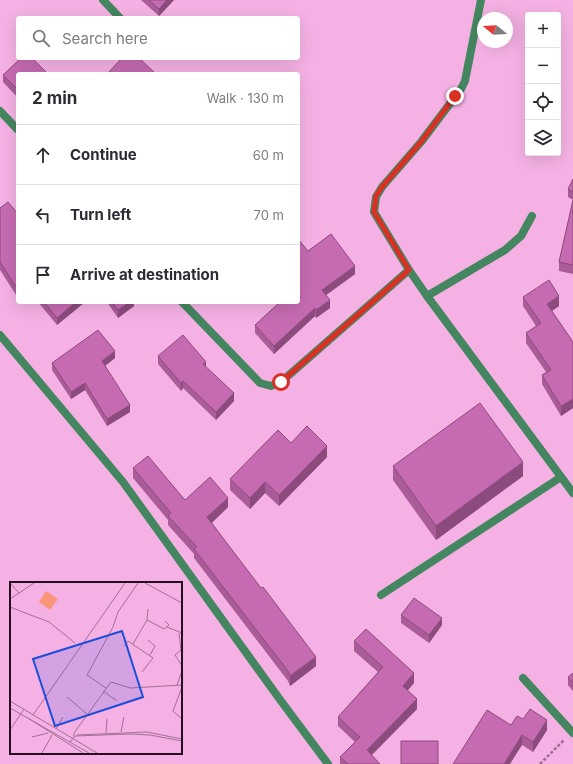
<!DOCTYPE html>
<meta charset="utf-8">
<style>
:root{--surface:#fff;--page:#f7f7f7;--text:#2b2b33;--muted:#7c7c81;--line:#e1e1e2}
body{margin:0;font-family:Inter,sans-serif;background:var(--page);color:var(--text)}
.controls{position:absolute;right:12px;top:12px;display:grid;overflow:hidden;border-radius:4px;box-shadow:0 4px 16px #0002}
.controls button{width:36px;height:36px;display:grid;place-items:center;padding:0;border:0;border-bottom:1px solid var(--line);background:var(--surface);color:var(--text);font:20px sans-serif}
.compass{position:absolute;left:477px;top:12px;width:36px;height:36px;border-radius:50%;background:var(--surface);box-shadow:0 4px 16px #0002;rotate:288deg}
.stop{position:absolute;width:12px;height:12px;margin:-9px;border:3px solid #d93025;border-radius:50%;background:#fff}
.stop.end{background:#d93025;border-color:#fff;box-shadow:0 1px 4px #0008}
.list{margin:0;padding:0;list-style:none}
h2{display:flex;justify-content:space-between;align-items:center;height:52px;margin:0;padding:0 16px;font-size:17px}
h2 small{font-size:13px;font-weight:400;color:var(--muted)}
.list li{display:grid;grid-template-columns:26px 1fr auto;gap:12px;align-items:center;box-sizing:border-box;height:60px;padding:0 16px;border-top:1px solid var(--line)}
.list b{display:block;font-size:15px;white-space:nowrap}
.list em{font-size:13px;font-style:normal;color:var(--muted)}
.icon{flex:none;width:22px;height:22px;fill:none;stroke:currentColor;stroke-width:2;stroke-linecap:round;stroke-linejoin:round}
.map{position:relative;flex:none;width:573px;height:764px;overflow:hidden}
.search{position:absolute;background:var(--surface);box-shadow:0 4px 16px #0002;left:16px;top:16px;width:284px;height:44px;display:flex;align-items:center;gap:10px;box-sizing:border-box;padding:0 14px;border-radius:4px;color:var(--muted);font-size:15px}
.panel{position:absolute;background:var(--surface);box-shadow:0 4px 16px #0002;left:16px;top:72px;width:284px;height:232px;border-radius:4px}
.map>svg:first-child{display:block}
</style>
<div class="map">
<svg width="573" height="764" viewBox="0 0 573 764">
<rect width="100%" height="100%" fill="#f5b1e4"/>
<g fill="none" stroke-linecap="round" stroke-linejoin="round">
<path stroke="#9d6b91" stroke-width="2.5" stroke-dasharray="3 2" stroke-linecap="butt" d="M540,764L564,740"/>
<g stroke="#43865f" stroke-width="8">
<path d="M103,0L120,18"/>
<path d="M481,0L465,81L461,89L421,142L382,187L376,197L374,212L409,270L427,296L573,493"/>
<path d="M0,111L18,130"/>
<path d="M427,296L505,250L521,236L532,216"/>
<path d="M182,302L260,383L271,386L281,382L409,270"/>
<path d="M0,335L123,482L281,701L328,764"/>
<path d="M381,595L561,477"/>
<path d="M523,678L573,733"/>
</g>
</g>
<g fill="#aa5c99">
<path d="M141,0H174L159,16Z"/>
<path d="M21,58H32L47,73V74H18V98L3,82V75Z"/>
<path d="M573,179V274L559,271V262L573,200L568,197V189Z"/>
<path d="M0,208L18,214V298L0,270Z"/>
<path d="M308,251L355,274L326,295L330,308L316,318L315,316L274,354L255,333V325L298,302Z"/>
<path d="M523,297L559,306L552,311L573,342V408L561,416L542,384V375L546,372L526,343V333L536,326L523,306Z"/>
<path d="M38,302H85L57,325Z"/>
<path d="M107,302H134V306L118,318Z"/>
<path d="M158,356L206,367L234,401L216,420L183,388L181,391L158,364Z"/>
<path d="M115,358L105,366L130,412L107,426L85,390L71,399L52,370V363Z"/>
<path d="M291,443L327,457L279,506L265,493L250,509L230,490V479Z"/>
<path d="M393,466L523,476L436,540L393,480Z"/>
<path d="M133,468L185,500L228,507L212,523L316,666L290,686L288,681L194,558V554L168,525V520L133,478Z"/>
<path d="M401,615L442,625L429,643L401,623Z"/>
<path d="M354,641L414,683L407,690L417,709L371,755L380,764H340V757L355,742L338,726V717L378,672L354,651Z"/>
<path d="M573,673V691L568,685V677Z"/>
<path d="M523,719L547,730L533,752L522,745L511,725Z"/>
</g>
<g fill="#8b4b7d">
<path d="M167,0H174L159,16V9Z"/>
<path d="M355,266V274L322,298V290Z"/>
<path d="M559,296V306L547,314V304Z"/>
<path d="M330,300V308L316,318V310Z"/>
<path d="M76,302H85L57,325V318Z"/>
<path d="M130,302H134V306L118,318V310Z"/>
<path d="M315,308V316L274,354V346Z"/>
<path d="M115,351V358L102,368V361Z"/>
<path d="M206,362V369L203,364Z"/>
<path d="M183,381V388L181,391V383Z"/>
<path d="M85,383V390L71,399V392Z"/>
<path d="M234,393V401L216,420V412Z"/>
<path d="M573,399V408L561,416V406Z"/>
<path d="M130,405V412L107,426V419Z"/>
<path d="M327,446V457L279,506V495Z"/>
<path d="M523,462V476L436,540V526Z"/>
<path d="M265,482V493L250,509V498Z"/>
<path d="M228,498V507L207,527V517Z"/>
<path d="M442,618V625L429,643V635Z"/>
<path d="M316,657V666L290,686V676Z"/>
<path d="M414,673V683L403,696V686Z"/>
<path d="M417,699V709L367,760V750Z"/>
<path d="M547,720V730L533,752V742Z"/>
<path d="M522,735V745L510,764H504Z"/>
</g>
<g fill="#c66bb2" stroke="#8b4b7d">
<path d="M149,0H167L159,9Z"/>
<path d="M21,58H32L47,73L45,74H18V90L3,75Z"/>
<path d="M122,58H139L156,74H107Z"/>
<path d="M573,179V192L568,189Z"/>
<path d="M573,200V265L559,262Z"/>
<path d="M8,202L18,214V290L0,262V208Z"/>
<path d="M331,234L355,266L322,290L330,300L316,310L315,308L274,346L255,325L280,302H298V239L308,251Z"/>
<path d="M549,280L559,296L547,304L573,342V399L561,406L542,375L551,370L526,333L541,323L523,297Z"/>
<path d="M44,302H76L57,318Z"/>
<path d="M112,302H130L118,310Z"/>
<path d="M98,330L115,351L102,361L130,405L107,419L85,383L71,392L52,363Z"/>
<path d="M183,335L206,362L203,364L234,393L216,412L183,381L181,383L158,356Z"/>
<path d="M480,403L523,462L436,526L393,466Z"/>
<path d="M307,426L327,446L279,495L265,482L250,498L230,479L278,430L291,443Z"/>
<path d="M148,456L185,500L210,477L228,498L207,517L261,588L263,587L316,657L290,676L288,671L194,549L197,547L168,516L171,513L133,468Z"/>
<path d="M414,598L442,618L429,635L401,615Z"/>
<path d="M366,629L414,673L403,686L417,699L367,750L380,764H348L340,757L360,737L338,717L383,667L354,641Z"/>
<path d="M573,673V683L568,677Z"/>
<path d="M530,709L547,720L533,742L522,735L504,764H453L487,710L511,725L517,716L523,719Z"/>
<rect x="401" y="741" width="37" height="23"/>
</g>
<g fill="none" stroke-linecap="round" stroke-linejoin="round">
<path stroke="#d93025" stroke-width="5" d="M281,382L409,270L374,212L376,196L382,187L421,142L455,96"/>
</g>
<g transform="translate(10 582)">
<rect width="172" height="172" fill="#f5b1e4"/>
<path d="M36,9L48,17L40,28L29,20Z" fill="#fa957a"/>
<path fill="none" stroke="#a26f96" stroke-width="1" d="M0,1L9,11M135,1L172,21M0,17L24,1M0,25L39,40L65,61M137,38L154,47L159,43L155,39M157,45L172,51M169,51L171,68M138,58L145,64L140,73M123,62L137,38L138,27M114,64L118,59L143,76L132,90M171,68L165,73L172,84M167,103L172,89M172,105L163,129L172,137M96,106L77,93L103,45L108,30L128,1M93,109L107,119M57,115L77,132M0,119L87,171M0,126L79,171M23,133L115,1M18,136L73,171M46,147L53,135M0,148L14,127M111,150L114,135M96,151L97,137M67,153L137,150L172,157M22,155L38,151M64,155V151L101,100L120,106L172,103M60,160L65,154L120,152L140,153L172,159M32,171L42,153"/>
<path fill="#1d4ed8" fill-opacity="0.15" stroke="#1d4ed8" stroke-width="2" d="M112,49L133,115L45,144L23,77Z"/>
<rect width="172" height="172" fill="none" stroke="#260d20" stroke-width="2"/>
</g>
</svg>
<div class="controls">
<button>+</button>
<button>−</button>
<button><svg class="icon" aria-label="locate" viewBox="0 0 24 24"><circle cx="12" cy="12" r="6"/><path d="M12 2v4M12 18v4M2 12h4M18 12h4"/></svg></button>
<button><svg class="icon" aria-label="layers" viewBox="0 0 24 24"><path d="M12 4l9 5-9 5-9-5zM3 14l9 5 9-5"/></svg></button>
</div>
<svg class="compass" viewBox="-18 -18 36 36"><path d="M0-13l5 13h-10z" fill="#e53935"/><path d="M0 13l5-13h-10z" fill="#7c7c81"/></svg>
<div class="stop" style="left:281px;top:382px"></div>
<div class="stop end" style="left:455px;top:96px"></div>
<div class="search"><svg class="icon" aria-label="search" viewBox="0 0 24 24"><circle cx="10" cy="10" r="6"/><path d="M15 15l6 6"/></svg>Search here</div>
<section class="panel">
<h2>2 min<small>Walk · 130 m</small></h2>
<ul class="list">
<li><svg class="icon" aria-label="ahead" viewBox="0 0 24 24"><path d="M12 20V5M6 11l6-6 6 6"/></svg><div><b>Continue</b></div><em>60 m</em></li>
<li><svg class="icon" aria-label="left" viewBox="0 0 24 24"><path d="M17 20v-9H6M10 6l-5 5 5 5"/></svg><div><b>Turn left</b></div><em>70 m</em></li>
<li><svg class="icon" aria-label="arrive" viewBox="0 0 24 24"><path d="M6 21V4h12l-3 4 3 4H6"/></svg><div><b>Arrive at destination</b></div></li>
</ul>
</section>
</div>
